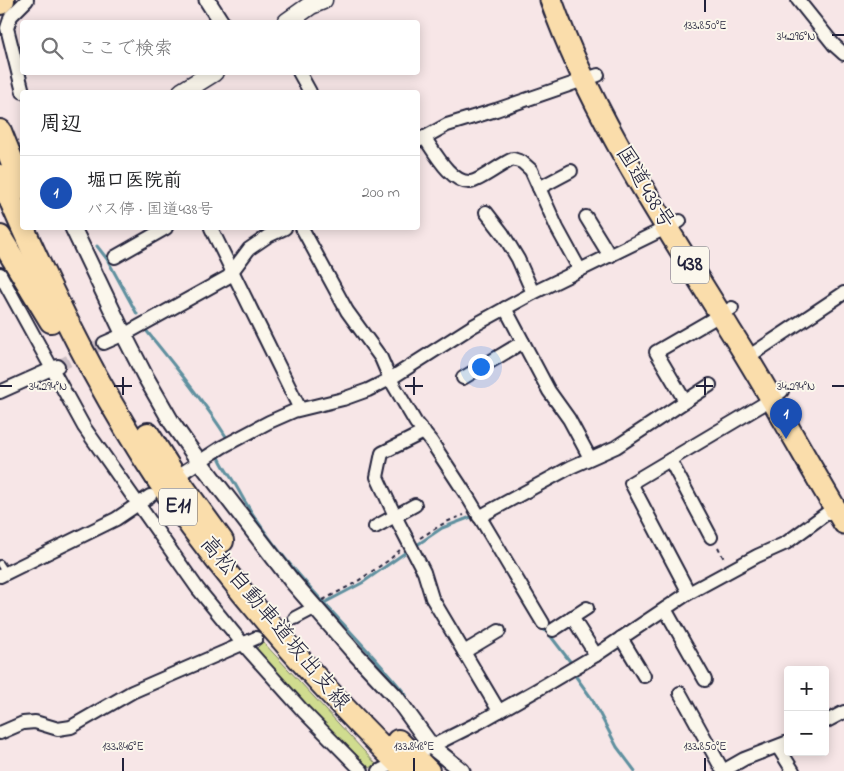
<!DOCTYPE html>
<html lang="ja">
<meta charset="utf-8">
<style>
:root{--surface:#fff;--page:#f6f6f6;--text:#202124;--muted:#757577;--line:#e0e0e0;--accent:#c8321e}
body{margin:0;font-family:"Indie Flower","Klee One",sans-serif;background:var(--page);color:var(--text)}
.controls{position:absolute;right:15px;bottom:15px;display:grid;overflow:hidden;border-radius:5px;box-shadow:0 2px 12px #0003}
.controls button{width:45px;height:45px;display:grid;place-items:center;padding:0;border:0;border-bottom:1px solid var(--line);background:var(--surface);color:var(--text);font:25px sans-serif}
.you{position:absolute;left:480px;top:366px;width:18px;height:18px;margin:-12px;border:4px solid #fff;border-radius:50%;background:#1a73e8;box-shadow:0 0 0 8px #1a73e833}
.badge{display:grid;place-items:center;width:32px;height:32px;border-radius:50%;background:var(--accent);color:#fff;font-size:16px;font-weight:700}
.pin{position:absolute;translate:-50% -41px;filter:drop-shadow(0 1px 2px #0008)}
.pin::after{content:'';position:absolute;top:26px;width:18px;height:15px;background:inherit;clip-path:polygon(0 0,100% 0,50% 100%)}
.list{margin:0;padding:0;list-style:none}
h2{display:flex;justify-content:space-between;align-items:center;height:65px;margin:0;padding:0 20px;font-size:21px}
h2 small{font-size:16px;font-weight:400;color:var(--muted)}
.list li{display:grid;grid-template-columns:32px 1fr auto;gap:15px;align-items:center;box-sizing:border-box;height:75px;padding:0 20px;border-top:1px solid var(--line)}
.list b{display:block;font-size:19px;white-space:nowrap}
.list p{margin:0;font-size:16px;white-space:nowrap;color:var(--muted)}
.list em{font-size:16px;font-style:normal;color:var(--muted)}
.icon{flex:none;width:28px;height:28px;fill:none;stroke:currentColor;stroke-width:2;stroke-linecap:round;stroke-linejoin:round}
.map{position:relative;flex:none;width:844px;height:771px;overflow:hidden}
.search{position:absolute;background:var(--surface);box-shadow:0 2px 12px #0003;left:20px;top:20px;width:400px;height:55px;display:flex;align-items:center;gap:12px;box-sizing:border-box;padding:0 18px;border-radius:5px;color:var(--muted);font-size:19px}
.panel{position:absolute;background:var(--surface);box-shadow:0 2px 12px #0003;left:20px;top:90px;width:400px;height:140px;border-radius:5px}
.map>svg:first-child{display:block}
</style>
<div class="map">
<svg width="844" height="771" viewBox="0 0 844 771">
<rect width="100%" height="100%" fill="#f7e6e7"/>
<filter id="ink" filterUnits="userSpaceOnUse"><feTurbulence type="fractalNoise" baseFrequency=".02" numOctaves="2"/><feDisplacementMap in="SourceGraphic" scale="10" xChannelSelector="R" yChannelSelector="G"/><feConvolveMatrix kernelMatrix="1 2 1 2 8 2 1 2 1" color-interpolation-filters="sRGB"/></filter>
<g filter="url(#ink)">
<path fill="#d0dc8f" stroke="#797f65" d="M263,642L376,764L372,767L367,768L255,654L256,649Z"/>
<g fill="none" stroke-linecap="round" stroke-linejoin="round">
<g stroke="#5f909f" stroke-width="3">
<path d="M25,72L27,85"/>
<path d="M97,246L107,259L137,314"/>
<path d="M145,329C173,364 203,400 227,438L226,439"/>
<path d="M218,454C221,465 229,473 235,484C277,564 349,624 406,695"/>
<path d="M414,547L442,528L471,517L476,521"/>
<path d="M324,603L362,583L409,550"/>
<path d="M541,627L549,634L572,664"/>
<path d="M574,674L592,699L617,747L635,771"/>
</g>
<g stroke="#ccbfc5" stroke-width="12" stroke-dasharray="12 6" stroke-linecap="butt">
<path d="M58,366L104,343"/>
<path d="M256,638L295,618"/>
</g>
<defs>
<path id="service" d="M0,564L6,573"/>
<g id="minor">
<path d="M798,0L834,45L844,54"/>
<path d="M299,72L310,92"/>
<path d="M23,92L7,28L11,16L27,0"/>
<path d="M424,137C434,151 451,184 471,182C481,180 501,164 513,159L522,162L531,170L557,228L580,270"/>
<path d="M418,141L447,125L496,110L598,75"/>
<path d="M539,188L571,171"/>
<path d="M486,212L503,234L518,259L533,293"/>
<path d="M586,217L610,256"/>
<path d="M211,228L300,409"/>
<path d="M302,228L347,311L381,358L390,379L416,423L431,441L469,499L543,623"/>
<path d="M115,257L166,228"/>
<path d="M0,274L84,427L198,589L243,644L304,712L362,771"/>
<path d="M505,308L549,391L569,419L590,458"/>
<path d="M104,343L129,332L228,277L249,249L268,236L285,228"/>
<path d="M748,357L844,293"/>
<path d="M463,378L523,342"/>
<path d="M0,392L58,366"/>
<path d="M685,401L656,352L732,308"/>
<path d="M424,432L382,453L377,477L396,518L424,572L432,598L499,711"/>
<path d="M670,460L711,537"/>
<path d="M185,471L222,447L269,422L294,411L343,399L368,390L390,379L473,326L535,292L680,221"/>
<path d="M479,517L571,467L616,447L710,385"/>
<path d="M375,527L415,505"/>
<path d="M0,576L116,519L150,496"/>
<path d="M689,593L631,483L762,405L782,391"/>
<path d="M665,609L705,680"/>
<path d="M572,617L596,655"/>
<path d="M295,618L314,608"/>
<path d="M553,630L587,608"/>
<path d="M621,638L644,676"/>
<path d="M464,652L499,631"/>
<path d="M680,693L723,771"/>
<path d="M825,722L844,712"/>
<path d="M0,733L23,723L35,722L58,729L71,727L132,692L256,638"/>
<path d="M778,747L793,771"/>
<path d="M422,751L478,723L535,691L596,655L687,594L757,556L786,543L827,513L839,507"/>
<path d="M379,771L385,768"/>
<path d="M723,771L744,759L788,742"/>
</g>
<g id="tertiary">
<path d="M207,0L221,22"/>
<path d="M73,228L124,335L145,376L172,423L193,453L291,580L352,650L395,696L432,747L462,771"/>
</g>
<g id="secondary">
<path d="M287,22L311,5L323,0"/>
<path d="M182,92L214,72"/>
</g>
<path id="trunk" d="M551,0C593,118 665,224 730,330C770,393 805,459 844,523"/>
<g id="motorway">
<path d="M0,3L3,0"/>
<path d="M0,131L16,171"/>
<path d="M11,201C53,298 101,394 159,481C231,587 316,682 406,771"/>
<path d="M0,237L51,321"/>
<path d="M148,434L172,472L222,541"/>
<path d="M398,741L428,771"/>
</g>
</defs>
<use href="#service" stroke="#22223b" stroke-width="10"/>
<use href="#minor" stroke="#22223b" stroke-width="16"/>
<use href="#tertiary" stroke="#22223b" stroke-width="19"/>
<use href="#secondary" stroke="#22223b" stroke-width="21"/>
<use href="#trunk" stroke="#22223b" stroke-width="25"/>
<use href="#motorway" stroke="#22223b" stroke-width="26"/>
<g stroke="#22223b" stroke-width="2" stroke-dasharray="4 4" stroke-linecap="butt">
<path d="M420,538L446,522L464,515"/>
<path d="M718,547L725,561"/>
<path d="M323,600L355,583L389,560L401,549"/>
</g>
<use href="#service" stroke="#fbf7ec" stroke-width="6"/>
<use href="#minor" stroke="#fbf7ec" stroke-width="12"/>
<use href="#tertiary" stroke="#fbf7ec" stroke-width="15"/>
<use href="#secondary" stroke="#fbf7ec" stroke-width="18"/>
<use href="#trunk" stroke="#faddab" stroke-width="21"/>
<use href="#motorway" stroke="#faddab" stroke-width="22"/>
<defs>
<g id="motorway-bridge">
<path d="M16,171L22,188"/>
<path d="M0,176L11,201"/>
</g>
</defs>
<use href="#motorway-bridge" stroke="#22223b" stroke-width="26" stroke-linecap="butt"/>
<use href="#motorway-bridge" stroke="#faddab" stroke-width="22"/>
</g>
</g>
<path fill="none" stroke="#22223b" stroke-width="2" d="M705,0V12M832,35H844M123,377V395M414,377V395M705,377V395M0,386H12M114,386H132M405,386H423M696,386H713M832,386H844M123,758V771M414,758V771M705,758V771"/>
<g text-anchor="middle" dominant-baseline="central" stroke-width="4" stroke-linejoin="round" paint-order="stroke">
<g fill="#fbf7ec" stroke="#636270" stroke-width="1">
<rect x="671" y="246.5" width="38" height="37" rx="4"/>
<rect x="159" y="488.5" width="38" height="37" rx="4"/>
</g>
<g font-size="21" font-weight="bold" fill="#22223b">
<text x="690" y="265">438</text>
<text x="178" y="507">E11</text>
</g>
<g font-size="22" fill="#22223b" stroke="#fbf7ec">
<text transform="translate(644 188) rotate(59)">国道438号</text>
<text transform="translate(274 624) rotate(50)">高松自動車道坂出支線</text>
</g>
</g>
<g font-size="12" text-anchor="middle" fill="#22223b" stroke="#fbf7ec" stroke-width="4" stroke-linejoin="round" paint-order="stroke">
<text x="705" y="29">133.850°E</text>
<text x="796" y="40">34.296°N</text>
<text x="48" y="390">34.294°N</text>
<text x="796" y="390">34.294°N</text>
<text x="123" y="750">133.846°E</text>
<text x="414" y="750">133.848°E</text>
<text x="705" y="750">133.850°E</text>
</g>
</svg>
<div class="controls">
<button>+</button>
<button>−</button>
</div>
<div class="you"></div>
<div class="pin badge" style="left:786px;top:439px;background:#1a4fb4">1</div>
<div class="search"><svg class="icon" aria-label="search" viewBox="0 0 24 24"><circle cx="10" cy="10" r="6"/><path d="M15 15l6 6"/></svg>ここで検索</div>
<section class="panel">
<h2>周辺<small></small></h2>
<ul class="list">
<li><span class="badge" style="background:#1a4fb4">1</span><div><b>堀口医院前</b><p>バス停 · 国道438号</p></div><em>200 m</em></li>
</ul>
</section>
</div>
